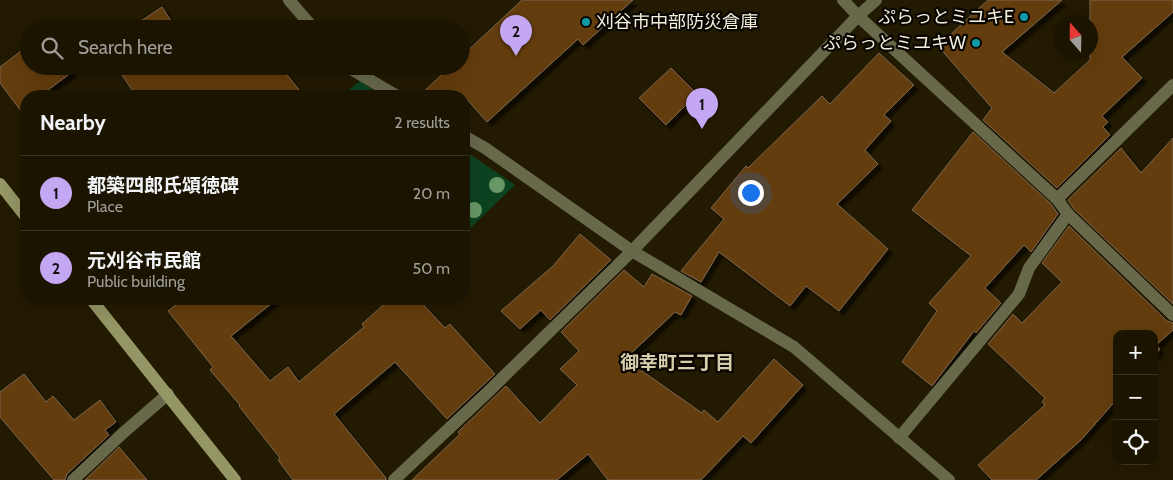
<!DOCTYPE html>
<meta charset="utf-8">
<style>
:root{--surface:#1a1401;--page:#231d0b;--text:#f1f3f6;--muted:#9f9e99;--line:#383323;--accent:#c3a7f2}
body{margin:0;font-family:Cabin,"Noto Sans JP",sans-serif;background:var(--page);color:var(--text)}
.controls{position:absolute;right:15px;bottom:15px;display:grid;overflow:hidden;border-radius:10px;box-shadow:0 5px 20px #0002}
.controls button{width:45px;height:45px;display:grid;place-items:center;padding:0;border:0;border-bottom:1px solid var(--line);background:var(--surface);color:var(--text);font:25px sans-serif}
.compass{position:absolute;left:1053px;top:15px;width:45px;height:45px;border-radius:50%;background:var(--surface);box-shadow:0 5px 20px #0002;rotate:340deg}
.you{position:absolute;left:750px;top:192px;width:18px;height:18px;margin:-12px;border:4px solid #fff;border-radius:50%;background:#1a73e8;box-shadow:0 0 0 8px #1a73e833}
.badge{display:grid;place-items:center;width:32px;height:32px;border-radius:50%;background:var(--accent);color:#111;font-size:16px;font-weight:700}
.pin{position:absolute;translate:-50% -41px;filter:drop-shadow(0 1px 2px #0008)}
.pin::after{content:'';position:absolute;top:26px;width:18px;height:15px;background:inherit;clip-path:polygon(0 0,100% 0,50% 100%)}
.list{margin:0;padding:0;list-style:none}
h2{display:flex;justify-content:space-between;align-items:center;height:65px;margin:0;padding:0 20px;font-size:21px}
h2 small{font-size:16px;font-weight:400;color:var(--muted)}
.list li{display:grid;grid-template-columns:32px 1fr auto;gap:15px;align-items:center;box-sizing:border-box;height:75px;padding:0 20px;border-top:1px solid var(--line)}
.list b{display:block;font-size:19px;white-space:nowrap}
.list p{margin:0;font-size:16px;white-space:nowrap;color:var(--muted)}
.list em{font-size:16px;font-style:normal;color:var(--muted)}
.icon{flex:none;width:28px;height:28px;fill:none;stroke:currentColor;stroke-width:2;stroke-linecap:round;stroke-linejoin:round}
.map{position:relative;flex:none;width:1173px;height:480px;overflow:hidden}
.search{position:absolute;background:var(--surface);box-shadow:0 5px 20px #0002;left:20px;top:20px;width:450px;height:55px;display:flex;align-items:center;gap:12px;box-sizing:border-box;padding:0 18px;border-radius:28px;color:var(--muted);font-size:19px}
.panel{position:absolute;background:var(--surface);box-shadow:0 5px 20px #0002;left:20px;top:90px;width:450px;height:215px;border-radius:20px}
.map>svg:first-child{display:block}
</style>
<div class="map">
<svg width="1173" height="480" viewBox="0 0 1173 480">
<defs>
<filter id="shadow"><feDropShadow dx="4.5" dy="4.5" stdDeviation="1" flood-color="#0009"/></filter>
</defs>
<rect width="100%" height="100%" fill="#231b01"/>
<g fill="#0d4221">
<path d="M360,81L383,96H341Z"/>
<path d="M464,150L515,185L464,234Z"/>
</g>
<g fill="#643c0f" stroke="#7d664f" filter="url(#shadow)">
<path d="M522,0H633L583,45L578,39L487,122L464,96H419L451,66H461V57Z"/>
<path d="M988,0H1062L1002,52L1054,93L1090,60V0H1173V12L1122,57L1142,78L1102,116L1108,122L1103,127L1110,135L1057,188L983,120L992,108L938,46Z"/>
<path d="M162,7L176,29H129Z"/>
<path d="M29,45V66H80L40,96H26V107L21,111L0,83V67Z"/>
<path d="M879,53L914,85L884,115L891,121L865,150L878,164L837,204L888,249L839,311L806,286L790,306L719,252L701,282L681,271L724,219L711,208L746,166L748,168L822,96L830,104Z"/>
<path d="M116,66H201L205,73L214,66H280L304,96H136Z"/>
<path d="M671,68L697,94L666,125L639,98Z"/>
<path d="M973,132L1051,204L1058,214L1031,252L1024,245L985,288L1001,303L976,333L974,331L932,386L902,362L937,311L929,303L971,256L912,210Z"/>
<path d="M1173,138V304L1074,209L1068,200L1121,148L1141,173Z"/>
<path d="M1069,226L1167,321L1173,323V330L1156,345L1160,349L1154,356V334H1117V399L1081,440L1036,480H992L978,465L1045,405L1042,402L1045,398L988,344L1013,314L1022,323L1062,282L1042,263Z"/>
<path d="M580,234L611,260L550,320L541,310L520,329L501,311L553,266Z"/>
<path d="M624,270L644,287L652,274L692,296L681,315L675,312L625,359L702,413L704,410L718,422L774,359L803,385L751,443L743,436L701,480H608L588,454L557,480H412L460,434L458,432L506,386L540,423L577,385L560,369L579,351L561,332Z"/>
<path d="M184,299H277L231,336L270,381L288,367L299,382L364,327L362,324L390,299H418L445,328L450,324L495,374L447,419L395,362L334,414L386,478V480H293L278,460L280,458L239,406L240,405L210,370L213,367L168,311Z"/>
<path d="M24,374L46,402L53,396L74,420L100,400L116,422L105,430L109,435L67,474L65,480H54L0,417V392Z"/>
<path d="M119,447L147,480H85Z"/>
</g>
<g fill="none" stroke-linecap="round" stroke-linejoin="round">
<g stroke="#68694b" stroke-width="12">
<path d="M289,0L314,29"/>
<path d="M843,0L858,16L1057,199L1068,214L1173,315"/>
<path d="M346,66L397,96"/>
<path d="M464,136L485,148L632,251L794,347L949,480"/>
<path d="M1057,199L1173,85"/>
<path d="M899,438L1019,294L1029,268L1068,214"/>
<path d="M73,480L123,433L168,394"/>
<path d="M394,480L489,391L632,251L858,16L876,0"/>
</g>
<g stroke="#949665" stroke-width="12">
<path d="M0,184L26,217"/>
<path d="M91,299L235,480"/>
</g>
</g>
<g fill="#679765">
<circle cx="497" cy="185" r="8"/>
<circle cx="474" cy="210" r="8"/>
</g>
<g fill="#0f9aa8" stroke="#090601" stroke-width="2">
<circle cx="1024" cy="17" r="5"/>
<circle cx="586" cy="22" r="5"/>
<circle cx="976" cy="43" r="5"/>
</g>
<g text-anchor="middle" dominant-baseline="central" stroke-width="4.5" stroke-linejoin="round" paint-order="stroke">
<g font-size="18" fill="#f3eede" stroke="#090601" text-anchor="end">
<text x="1014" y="17">ぷらっとミユキE</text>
<text x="596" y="22" text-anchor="start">刈谷市中部防災倉庫</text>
<text x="966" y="43">ぷらっとミユキW</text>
</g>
<g font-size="19" font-weight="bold" fill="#d6cdac" stroke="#090601">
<text x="677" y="362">御幸町三丁目</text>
</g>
</g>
</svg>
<div class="controls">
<button>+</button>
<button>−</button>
<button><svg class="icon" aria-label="locate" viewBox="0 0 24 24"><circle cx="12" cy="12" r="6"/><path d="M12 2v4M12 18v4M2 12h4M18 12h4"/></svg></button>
</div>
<svg class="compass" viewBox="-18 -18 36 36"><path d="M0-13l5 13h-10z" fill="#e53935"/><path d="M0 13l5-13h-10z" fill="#9f9e99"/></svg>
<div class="you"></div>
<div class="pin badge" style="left:702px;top:129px">1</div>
<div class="pin badge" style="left:516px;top:56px">2</div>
<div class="search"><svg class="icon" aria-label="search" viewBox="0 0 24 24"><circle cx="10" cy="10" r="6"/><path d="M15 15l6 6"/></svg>Search here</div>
<section class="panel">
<h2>Nearby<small>2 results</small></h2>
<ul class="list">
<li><span class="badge">1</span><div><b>都築四郎氏頌徳碑</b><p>Place</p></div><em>20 m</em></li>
<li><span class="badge">2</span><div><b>元刈谷市民館</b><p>Public building</p></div><em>50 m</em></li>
</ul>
</section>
</div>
